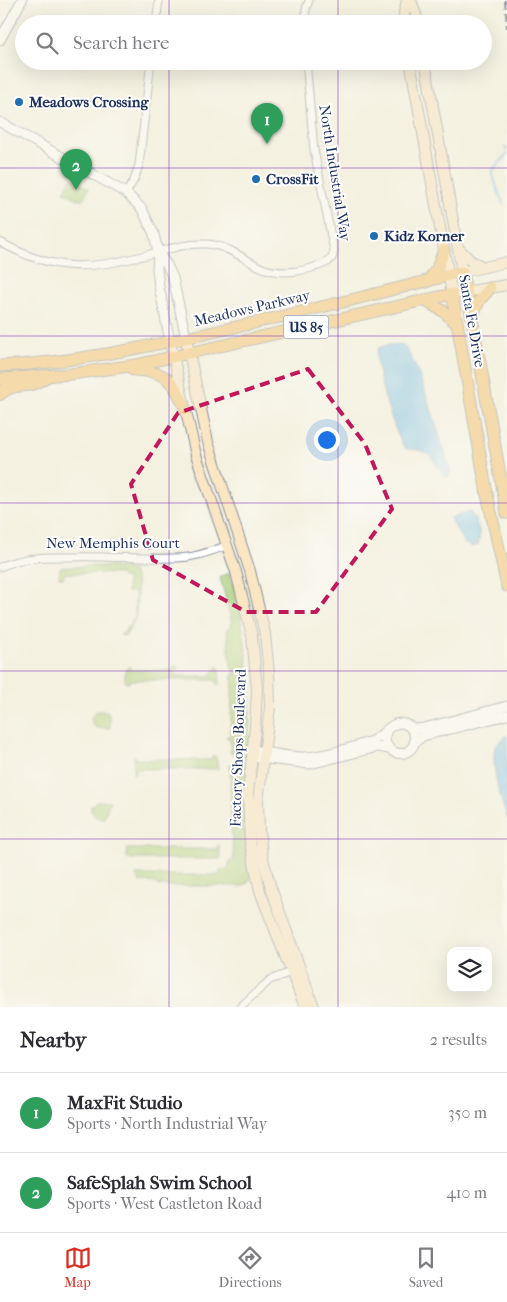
<!DOCTYPE html>
<meta charset="utf-8">
<style>
:root{--surface:#fff;--page:#f2f2f3;--text:#2b2b33;--muted:#7c7c81;--line:#e1e1e2;--accent:#d93025}
body{margin:0;font-family:"IM FELL French Canon",serif;background:var(--page);color:var(--text)}
.controls{position:absolute;right:15px;bottom:15px;display:grid;overflow:hidden;border-radius:10px;box-shadow:0 5px 20px #0002}
.controls button{width:45px;height:45px;display:grid;place-items:center;padding:0;border:0;border-bottom:1px solid var(--line);background:var(--surface);color:var(--text);font:25px sans-serif}
.you{position:absolute;left:326px;top:439px;width:18px;height:18px;margin:-12px;border:4px solid #fff;border-radius:50%;background:#1a73e8;box-shadow:0 0 0 8px #1a73e833}
.badge{display:grid;place-items:center;width:32px;height:32px;border-radius:50%;background:var(--accent);color:#fff;font-size:16px;font-weight:700}
.pin{position:absolute;translate:-50% -41px;filter:drop-shadow(0 1px 2px #0008)}
.pin::after{content:'';position:absolute;top:26px;width:18px;height:15px;background:inherit;clip-path:polygon(0 0,100% 0,50% 100%)}
.list{margin:0;padding:0;list-style:none}
h2{display:flex;justify-content:space-between;align-items:center;height:65px;margin:0;padding:0 20px;font-size:21px}
h2 small{font-size:16px;font-weight:400;color:var(--muted)}
.list li{display:grid;grid-template-columns:32px 1fr auto;gap:15px;align-items:center;box-sizing:border-box;height:80px;padding:0 20px;border-top:1px solid var(--line)}
.list b{display:block;font-size:19px;white-space:nowrap}
.list p{margin:0;font-size:16px;white-space:nowrap;color:var(--muted)}
.list em{font-size:16px;font-style:normal;color:var(--muted)}
.icon{flex:none;width:28px;height:28px;fill:none;stroke:currentColor;stroke-width:2;stroke-linecap:round;stroke-linejoin:round}
.map{position:relative;flex:none;width:507px;height:1007px;overflow:hidden}
.search{position:absolute;background:var(--surface);box-shadow:0 5px 20px #0002;left:15px;right:15px;top:15px;height:55px;display:flex;align-items:center;gap:12px;box-sizing:border-box;padding:0 18px;border-radius:28px;color:var(--muted);font-size:19px}
.sheet{height:225px;background:var(--surface)}
nav{display:flex;justify-content:space-around;align-items:center;box-sizing:border-box;height:70px;border-top:1px solid var(--line);background:var(--surface);font-size:14px;color:var(--muted)}
nav a{display:grid;justify-items:center;gap:2px}
nav .on{color:var(--accent)}
.map>svg:first-child{display:block}
</style>
<div class="map">
<svg width="507" height="1007" viewBox="0 0 507 1007">
<rect width="100%" height="100%" fill="#fff"/>
<filter id="ink" filterUnits="userSpaceOnUse"><feTurbulence type="fractalNoise" baseFrequency=".02" numOctaves="2"/><feDisplacementMap in="SourceGraphic" scale="10" xChannelSelector="R" yChannelSelector="G"/><feConvolveMatrix kernelMatrix="1 2 1 2 8 2 1 2 1" color-interpolation-filters="sRGB"/></filter>
<filter id="wash" filterUnits="userSpaceOnUse"><feTurbulence type="fractalNoise" baseFrequency=".0096" numOctaves="4" result="noise"/><feDisplacementMap in="SourceGraphic" scale="20" xChannelSelector="R" yChannelSelector="G"/><feGaussianBlur stdDeviation="1.12" result="paint"/><feColorMatrix in="noise" values="0 0 0 0 0 0 0 0 0 0 0 0 0 0 0 0 0 1.4 0 .05"/><feComposite in="paint" operator="in"/></filter>
<g filter="url(#wash)">
<rect width="100%" height="100%" fill="#f4f1e0"/>
<g fill="#a9cc75" stroke="#627e6a">
<path d="M71,178L89,188L82,201L64,192Z"/>
<path d="M63,567C78,567 129,562 135,576C139,585 136,606 136,616L126,636L120,635L124,633L126,628L131,625V622L135,618V592H127V578H122L121,574L65,573L63,578L59,577L60,568Z"/>
<path d="M230,573C248,634 253,693 248,758L230,753V739L226,737L230,736L233,673L239,672L238,670H233L231,667L227,631L232,623L220,577Z"/>
<path d="M129,666L130,670H174V666H177L179,667L174,676H210L218,666L219,667L220,684H217L216,680H130L128,684L125,681V670Z"/>
<path d="M96,711H107L110,719V728H97L93,725L91,718Z"/>
<path d="M134,755L136,759L211,760L213,755L216,757L218,769H136L135,774H133Z"/>
<path d="M240,762H247C243,801 243,837 251,876L250,880L247,881L248,883L242,886H158L156,883L140,882L135,875H220V870L228,868L230,861L234,860L231,827L230,764Z"/>
<path d="M96,801H110L104,818L96,817L91,811V806Z"/>
<path d="M219,845L221,859H127V849H217V846Z"/>
</g>
<g fill="#6fbdea" stroke="#4576a4">
<path d="M401,344C416,352 441,442 448,462L450,472L448,477L444,476L429,454L419,450L406,449C396,440 370,357 378,349C383,344 395,345 401,344Z"/>
<path d="M470,512C477,520 482,534 478,545L472,547L465,544L463,541L450,518Z"/>
<path d="M507,735V818C500,796 491,769 495,746Z"/>
</g>
<g fill="none" stroke-linecap="round" stroke-linejoin="round">
<g stroke="#6fbdea" stroke-width="2">
<path d="M505,147L507,150"/>
<path d="M503,204L492,174C496,161 502,164 507,154"/>
</g>
</g>
</g>
<g filter="url(#ink)">
<g fill="none" stroke-linecap="round" stroke-linejoin="round">
<defs>
<g id="minor">
<path d="M156,24L159,0"/>
<path d="M305,24L306,9L309,0"/>
<path d="M126,193L134,180L139,165L151,61"/>
<path d="M0,242C55,273 91,270 150,254C168,249 187,243 206,244C226,245 241,257 258,266C279,277 308,271 328,262L332,258L334,251L314,150L306,61"/>
<path d="M0,567C23,556 46,557 71,557C105,556 140,559 174,558C193,558 209,552 226,546"/>
<path d="M240,1007L270,980L291,972"/>
</g>
<g id="tertiary">
<path d="M0,40L22,0"/>
<path d="M0,122L126,193L142,209L154,234L158,252L157,269L159,286L170,342"/>
<path d="M158,252L167,265L173,278L186,338"/>
<path d="M409,726L415,729L424,728L507,706"/>
<path d="M414,743L423,736L507,715"/>
<path d="M253,750C270,753 289,757 306,757C323,756 352,748 369,742C382,738 390,722 401,723C411,724 418,736 413,746C403,762 380,750 386,732"/>
<path d="M252,757L310,764L378,747L389,749"/>
</g>
<g id="secondary">
<path d="M411,0L419,24"/>
<path d="M405,24L404,13L407,0"/>
<path d="M410,61L452,294L507,285"/>
<path d="M425,61L462,272L507,262"/>
<path d="M458,248L471,261L484,267"/>
<path d="M186,338L208,442L250,571L265,634L269,673L270,707L258,801L259,830L262,855L271,888L314,1007"/>
<path d="M170,342L196,455L236,572L252,636L257,689L255,728L248,794L250,843L260,891L305,1007"/>
</g>
<g id="trunk">
<path d="M427,282L437,269L444,250"/>
<path d="M424,300L443,311L458,325"/>
<path d="M472,318L479,301L490,288"/>
<path d="M0,366C74,363 146,347 218,331C299,313 381,293 462,272L472,318L507,513"/>
<path d="M133,370C166,371 173,379 185,408"/>
<path d="M0,379L71,374L136,365L452,294L487,494L507,586"/>
</g>
<path id="motorway" d="M0,394C10,384 19,387 31,384C36,383 41,379 46,377"/>
</defs>
<use href="#minor" stroke="#88909f" stroke-width="9"/>
<use href="#tertiary" stroke="#88909f" stroke-width="11"/>
<use href="#secondary" stroke="#88909f" stroke-width="12"/>
<use href="#trunk" stroke="#88909f" stroke-width="13"/>
<use href="#motorway" stroke="#88909f" stroke-width="14"/>
<use href="#minor" stroke="#fff" stroke-width="7"/>
<use href="#tertiary" stroke="#fff" stroke-width="9"/>
<use href="#secondary" stroke="#fbe6c4" stroke-width="10"/>
<use href="#trunk" stroke="#f5c16b" stroke-width="11"/>
<use href="#motorway" stroke="#f5c16b" stroke-width="12"/>
<path stroke="#1b2f5e" stroke-width="2" stroke-dasharray="8 4" stroke-linecap="butt" d="M505,0L507,28"/>
</g>
</g>
<path d="M0 0H507V1007H0ZM308,369L365,444L392,509L316,612H246L153,560L131,484L178,413Z" fill="#f4f1e0" fill-opacity=".55" fill-rule="evenodd"/>
<path fill="none" stroke="#c2185b" stroke-width="4" stroke-dasharray="10 6" stroke-linejoin="round" d="M308,369L365,444L392,509L316,612H246L153,560L131,484L178,413Z"/>
<path fill="none" stroke="#7b2cbf" stroke-width="1" stroke-opacity="0.55" d="M169,0V24M338,0V24M169,61V1007M338,61V1007M0,168H507M0,336H507M0,503H507M0,671H507M0,839H507"/>
<g fill="#1f6fb2" stroke="#fff" stroke-width="2">
<circle cx="19" cy="102" r="5"/>
<circle cx="256" cy="179" r="5"/>
<circle cx="374" cy="236" r="5"/>
</g>
<g text-anchor="middle" dominant-baseline="central" stroke-width="4" stroke-linejoin="round" paint-order="stroke">
<rect fill="#fff" stroke="#5f6d8e" stroke-width="1" x="283.5" y="315.5" width="45" height="23" rx="4"/>
<g font-size="14" font-weight="bold" fill="#1b2f5e">
<text x="306" y="327">US 85</text>
</g>
<g font-size="15" font-weight="bold" fill="#1b2f5e" stroke="#fff" text-anchor="start">
<text x="29" y="102">Meadows Crossing</text>
<text x="266" y="179">CrossFit</text>
<text x="384" y="236">Kidz Korner</text>
</g>
<g font-size="15" fill="#1b2f5e" stroke="#fff">
<text transform="translate(335 173) rotate(81)">North Industrial Way</text>
<text transform="translate(252 308) rotate(-13)">Meadows Parkway</text>
<text transform="translate(472 321) rotate(80)">Santa Fe Drive</text>
<text x="113" y="543">New Memphis Court</text>
<text transform="translate(238 748) rotate(-88)">Factory Shops Boulevard</text>
</g>
</g>
</svg>
<div class="controls">
<button><svg class="icon" aria-label="layers" viewBox="0 0 24 24"><path d="M12 4l9 5-9 5-9-5zM3 14l9 5 9-5"/></svg></button>
</div>
<div class="you"></div>
<div class="pin badge" style="left:267px;top:144px;background:#2e9e5b">1</div>
<div class="pin badge" style="left:76px;top:190px;background:#2e9e5b">2</div>
<div class="search"><svg class="icon" aria-label="search" viewBox="0 0 24 24"><circle cx="10" cy="10" r="6"/><path d="M15 15l6 6"/></svg>Search here</div>
</div>
<section class="sheet">
<h2>Nearby<small>2 results</small></h2>
<ul class="list">
<li><span class="badge" style="background:#2e9e5b">1</span><div><b>MaxFit Studio</b><p>Sports · North Industrial Way</p></div><em>350 m</em></li>
<li><span class="badge" style="background:#2e9e5b">2</span><div><b>SafeSplah Swim School</b><p>Sports · West Castleton Road</p></div><em>410 m</em></li>
</ul>
</section>
<nav>
<a class="on"><svg class="icon" aria-label="map" viewBox="0 0 24 24"><path d="M3 6l6-2 6 2 6-2v14l-6 2-6-2-6 2zM9 4v14M15 6v14"/></svg>Map</a>
<a><svg class="icon" aria-label="directions" viewBox="0 0 24 24"><path d="M12 3l9 9-9 9-9-9zM9 14v-3h6M13 9l2 2-2 2"/></svg>Directions</a>
<a><svg class="icon" aria-label="saved" viewBox="0 0 24 24"><path d="M7 4h10v16l-5-4-5 4z"/></svg>Saved</a>
</nav>
